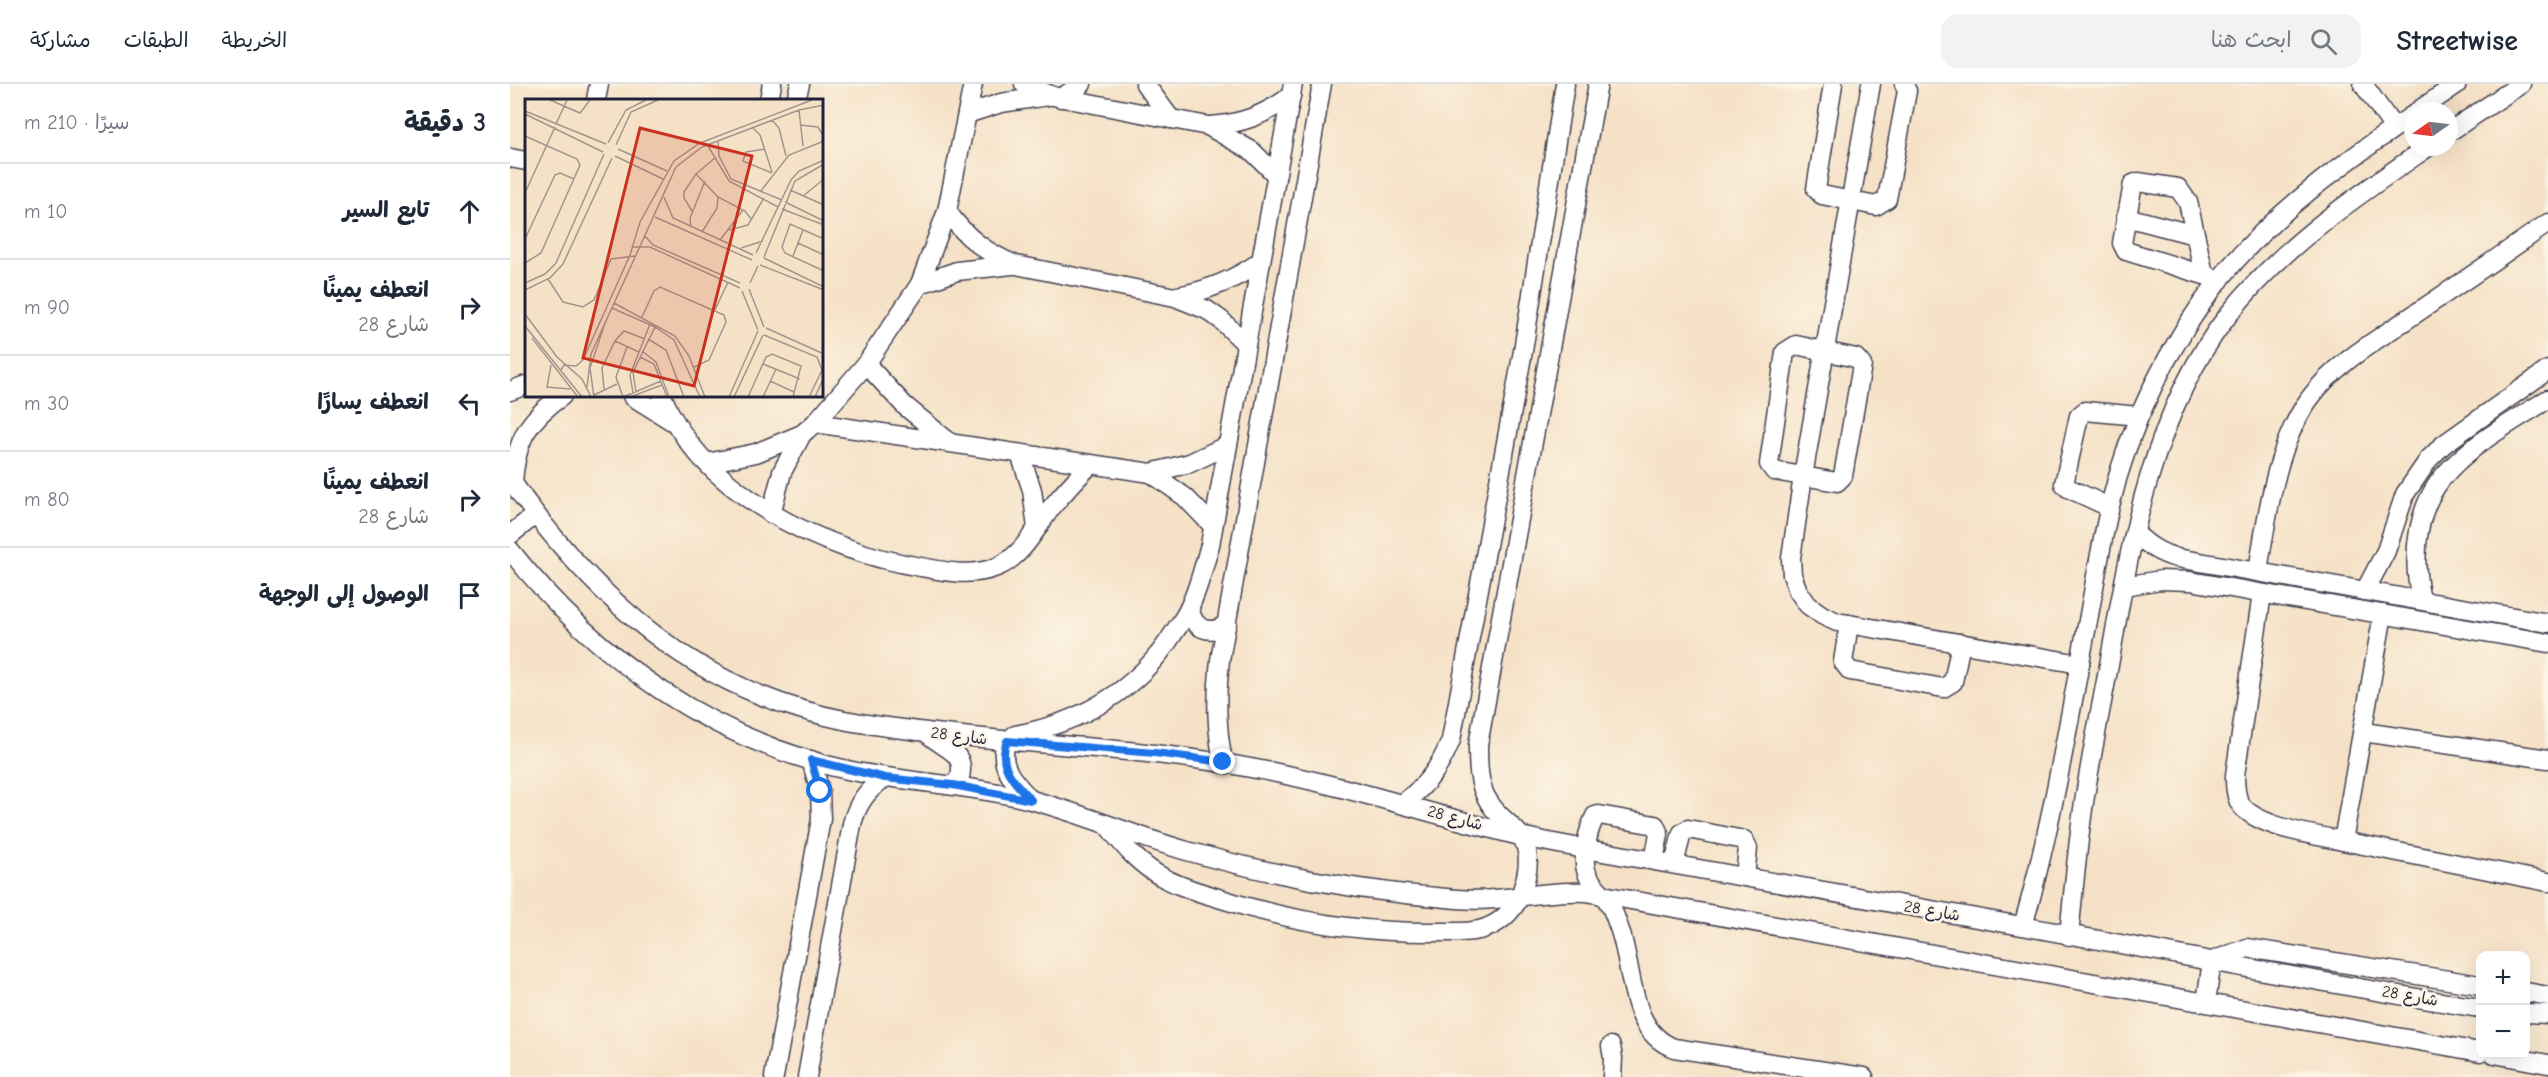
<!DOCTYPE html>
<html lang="ar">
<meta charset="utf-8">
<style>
:root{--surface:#fff;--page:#f2f2f3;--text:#1f2937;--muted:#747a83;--line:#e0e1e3}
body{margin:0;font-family:"Comic Neue","Playpen Sans Arabic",sans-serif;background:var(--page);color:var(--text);direction:rtl}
.controls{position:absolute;right:18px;bottom:18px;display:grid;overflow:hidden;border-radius:12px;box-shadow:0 6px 24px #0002}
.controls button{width:54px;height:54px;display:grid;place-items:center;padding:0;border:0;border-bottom:2px solid var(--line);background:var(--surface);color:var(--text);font:30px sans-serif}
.compass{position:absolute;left:1894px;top:18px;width:54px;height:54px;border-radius:50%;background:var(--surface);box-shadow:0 6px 24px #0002;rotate:256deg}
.stop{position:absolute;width:18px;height:18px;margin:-14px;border:4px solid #1a73e8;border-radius:50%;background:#fff}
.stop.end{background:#1a73e8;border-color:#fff;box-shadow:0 2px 6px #0008}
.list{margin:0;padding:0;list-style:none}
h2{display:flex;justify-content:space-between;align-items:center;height:78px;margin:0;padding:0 24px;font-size:26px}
h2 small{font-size:20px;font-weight:400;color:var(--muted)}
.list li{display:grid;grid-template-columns:39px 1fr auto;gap:18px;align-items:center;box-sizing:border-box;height:96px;padding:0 24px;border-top:2px solid var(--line)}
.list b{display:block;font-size:22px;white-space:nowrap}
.list p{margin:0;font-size:20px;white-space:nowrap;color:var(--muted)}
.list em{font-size:20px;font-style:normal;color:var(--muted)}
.icon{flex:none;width:33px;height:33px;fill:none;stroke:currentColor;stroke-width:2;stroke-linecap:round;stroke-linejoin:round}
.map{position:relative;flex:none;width:2038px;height:993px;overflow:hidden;direction:ltr}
header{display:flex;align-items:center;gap:36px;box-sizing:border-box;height:84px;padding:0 30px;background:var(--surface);border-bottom:2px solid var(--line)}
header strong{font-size:28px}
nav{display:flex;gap:33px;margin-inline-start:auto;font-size:21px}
.search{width:420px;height:54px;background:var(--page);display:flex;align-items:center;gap:15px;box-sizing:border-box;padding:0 21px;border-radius:18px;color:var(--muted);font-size:22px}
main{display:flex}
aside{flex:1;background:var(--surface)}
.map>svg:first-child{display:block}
</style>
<header>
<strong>Streetwise</strong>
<div class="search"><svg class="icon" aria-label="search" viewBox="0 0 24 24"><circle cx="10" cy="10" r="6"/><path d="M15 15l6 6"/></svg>ابحث هنا</div>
<nav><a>الخريطة</a><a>الطبقات</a><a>مشاركة</a></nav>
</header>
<main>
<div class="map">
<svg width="2038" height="993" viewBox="0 0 2038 993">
<rect width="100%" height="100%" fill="#fcf5e5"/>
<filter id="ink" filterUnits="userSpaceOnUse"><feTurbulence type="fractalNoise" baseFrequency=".0167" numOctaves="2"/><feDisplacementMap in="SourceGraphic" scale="12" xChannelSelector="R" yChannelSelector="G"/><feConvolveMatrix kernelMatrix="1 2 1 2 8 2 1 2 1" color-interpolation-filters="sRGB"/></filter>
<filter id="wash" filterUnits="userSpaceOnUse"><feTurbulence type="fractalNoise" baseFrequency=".008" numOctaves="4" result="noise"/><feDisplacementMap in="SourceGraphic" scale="24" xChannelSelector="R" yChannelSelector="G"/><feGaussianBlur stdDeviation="1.35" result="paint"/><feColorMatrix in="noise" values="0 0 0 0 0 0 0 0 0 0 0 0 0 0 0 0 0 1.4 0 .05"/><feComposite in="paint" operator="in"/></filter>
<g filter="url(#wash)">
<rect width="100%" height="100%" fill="#f5e1c6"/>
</g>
<g filter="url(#ink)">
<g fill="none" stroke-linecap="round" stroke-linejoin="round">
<defs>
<g id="minor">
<path d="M514,0L543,12L698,42L742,67L766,91"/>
<path d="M635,0L661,35"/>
<path d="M1323,0L1306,105L1312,111L1366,122L1377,115L1397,7L1394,0"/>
<path d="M1361,0L1293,392L1281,474L1282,491L1288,507L1298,521L1312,531L1327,538L1570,580"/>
<path d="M1853,0L1884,44"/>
<path d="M551,14L572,0"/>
<path d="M86,16L89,0"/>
<path d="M259,16L262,0"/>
<path d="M286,16L290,0"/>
<path d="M1908,27L1947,0"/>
<path d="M457,30L491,19L538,12"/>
<path d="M700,42C731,40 755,31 781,12"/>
<path d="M1939,48L2011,0"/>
<path d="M0,74L16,77"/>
<path d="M437,127C455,153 476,169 506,181L665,213L697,226L711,236L736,260"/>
<path d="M1616,133L1685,151"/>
<path d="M1694,190L1678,118L1668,104L1628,98L1623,100L1612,159L1616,167L1710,196"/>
<path d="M410,200L447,187L502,181"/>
<path d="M667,212C698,207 724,196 750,178"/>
<path d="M1286,261L1346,274L1352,281L1333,392L1327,398L1264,387L1259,380L1275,268Z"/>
<path d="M356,280L395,322L439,358"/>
<path d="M0,307L16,301"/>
<path d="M122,312L162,337"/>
<path d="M152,312C192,410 313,467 411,483C437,488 462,493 487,483C512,473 526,444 541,424C554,408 567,394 581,380"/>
<path d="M305,339L641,389L680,379L716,362"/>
<path d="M510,370L522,406L527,444"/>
<path d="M197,379L246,369L292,350L305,339L356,280L410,200L437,127L463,0"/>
<path d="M641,389L675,413L703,442"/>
<path d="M0,395C63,486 145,569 250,611C313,637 367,642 434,650C538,662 643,665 746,685C836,701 922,731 1010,752C1058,763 1107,770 1155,779C1272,800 1389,821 1506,841C1661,868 1815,901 1970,924"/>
<path d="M3,399C6,357 17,336 52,312"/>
<path d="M1599,423L1558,404L1554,400L1569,332L1575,327L1629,332"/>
<path d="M261,430L272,388L292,350"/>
<path d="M1625,449C1639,462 1649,469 1667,474L2038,539"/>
<path d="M0,451L25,431"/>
<path d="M0,466C86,575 204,658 342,687C401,699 462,701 521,716C574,730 624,752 677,767C765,792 856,808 947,815C990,819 1033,806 1076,808L1970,968"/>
<path d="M1748,487C1757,432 1766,360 1800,314C1824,281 1865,257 1899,234C1945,203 1992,171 2038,139"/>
<path d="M1614,502L1651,496L1680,497L2038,559"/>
<path d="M1855,507L1876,467L1895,410L1919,375L1934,360L2038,286"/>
<path d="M1752,510L1725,691C1725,700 1725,709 1729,718C1743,743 1806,751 1833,757"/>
<path d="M1911,516C1901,471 1906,418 1941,384C1968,356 2006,336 2038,315"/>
<path d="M680,524C682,545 701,552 717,540"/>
<path d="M1873,530L1833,757L2038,798"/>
<path d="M1339,540L1333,578L1340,587L1433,604L1443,598L1451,559"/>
<path d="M1853,648L2038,675"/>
<path d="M418,650C434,665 456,667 450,693L443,701"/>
<path d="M713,678C706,641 706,614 710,576L812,0"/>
<path d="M521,716C506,700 486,682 497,657L505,651C570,639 627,607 663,550C669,541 676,532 680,522C689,503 694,481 700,461L783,0"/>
<path d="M892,720C916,702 930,684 941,656L1013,267L1055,0"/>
<path d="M598,742C614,763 631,782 654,794C670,803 689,808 705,813C777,837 853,849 929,848C942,848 956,849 969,846C987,842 1002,829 1010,812C1017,794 1023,768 1010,751C1000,739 987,732 979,718C968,702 968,680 968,661L1088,0"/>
<path d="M1144,777L1149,750L1145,741L1089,731L1085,732C1078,747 1072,770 1076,786C1079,798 1087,803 1094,812C1100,820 1105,831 1108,841C1124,880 1117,947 1164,964L1354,993"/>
<path d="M1164,780L1172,749L1178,745L1234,756L1238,764L1235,793"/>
<path d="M1513,842C1541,746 1557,646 1576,547C1584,506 1590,464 1600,422C1619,341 1658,261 1710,195C1764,128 1833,79 1903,31"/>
<path d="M1559,852C1563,810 1567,767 1573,725C1580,677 1590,629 1599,581C1620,461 1642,328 1719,230C1773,161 1847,112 1918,63"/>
<path d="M2016,908L2038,912"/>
<path d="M1696,918L1702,877L1737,864L1970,901"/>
<path d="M2016,929L2038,930"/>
<path d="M1101,962L1103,974L1102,993"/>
<path d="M1984,970L2038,980"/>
<path d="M264,993L311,735L310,707L301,676"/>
<path d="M297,993L342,740C347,720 357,705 375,694"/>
</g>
</defs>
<use href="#minor" stroke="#423f50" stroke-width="21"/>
<use href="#minor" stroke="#fff" stroke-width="18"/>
</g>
</g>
<g fill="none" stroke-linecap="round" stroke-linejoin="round" filter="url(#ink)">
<path stroke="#1a73e8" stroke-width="8" d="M310,707L301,676L375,694L443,701L521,716C506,700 486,682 497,657L645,669L713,678"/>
</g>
<g text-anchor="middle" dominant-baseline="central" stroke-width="5" stroke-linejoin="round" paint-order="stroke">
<g font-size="16" fill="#22223b" stroke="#fcf5e5">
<text transform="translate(449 652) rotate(7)">شارع 28</text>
<text transform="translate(945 734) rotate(15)">شارع 28</text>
<text transform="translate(1422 827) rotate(10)">شارع 28</text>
<text transform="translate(1900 912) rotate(10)">شارع 28</text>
</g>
</g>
<g transform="translate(15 15)">
<rect width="298" height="298" fill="#f5e1c6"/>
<path fill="none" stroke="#a1958e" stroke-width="1.5" d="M25,1L55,14L65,1M274,11L278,47M0,12L81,45M0,15L78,53M247,21L254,29L261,57M31,25L42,1M275,26L293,28L299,38M228,29L235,36L247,73M0,37L52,60L55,66L16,154L0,164M193,42L194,57L206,80L257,101M83,44L101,11L121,1M91,46L106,13L133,1M183,47L204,82L253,108M93,50L142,72M240,50L221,53L218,62L247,74M90,57L138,80M171,75L193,98L220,112L227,121M265,91L299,106M235,93L264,56L299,42M0,94L30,28M278,97L299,80M139,98L148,119L228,156M260,103L299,122M257,110L299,126M167,112L159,99V93L171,75L191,58M130,118L227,161M166,128L165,119L180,82M204,131L223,126L239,99M177,133L192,109L193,98M120,137L128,146L215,184M0,140L30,76L35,74L49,80M299,140L265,125L257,148L260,154L299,172M195,141L218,111M273,144L299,156M107,148H125L215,189M216,149L238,142M231,154L266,81L274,72L299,61M268,157L278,131M239,158L270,82L299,65M239,159L299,188M235,166L299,191M23,180L38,203L58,208L69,201L86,160L110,157M0,184L20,175L31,164L79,55M225,184L233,167M224,190L239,228M0,191L25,179L38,165L87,59M217,192L233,231M89,204L150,237L164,257L180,298M87,209L130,228L149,241L175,298M190,211L203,183M0,215L32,258L57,280L66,298M117,218L129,192L135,188L199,216L201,223L184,261L169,268M0,227L57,298M241,229L299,255M239,236L292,258L297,271M7,239L53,298M123,240L141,251L159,298M90,242L99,232L120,240M117,252L131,263L144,298M115,258L129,265L142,298M238,265L275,280M26,266L22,288L45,290M36,271L39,266L51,267L58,261L105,156L115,123L149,62L175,44L287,1M245,282L269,293M62,288L66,255L151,68L177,48L274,11L299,6M79,290L77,269L90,242L114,253M111,293L108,273L130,228M108,294L105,276L125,225M69,296L92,285M69,298L65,269L80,224M98,298L91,278L102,248M98,298L136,282M105,298L137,286M204,298L233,232M209,298L238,236M223,298L241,258L247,255L276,267L268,298M238,298L251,270M284,298L299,267M290,298L299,278"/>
<path fill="#c8321e" fill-opacity="0.15" stroke="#c8321e" stroke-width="3" d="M115,29L227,57L169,287L58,259Z"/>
<rect width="298" height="298" fill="none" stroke="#22223b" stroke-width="3"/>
</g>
</svg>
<div class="controls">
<button>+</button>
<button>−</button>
</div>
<svg class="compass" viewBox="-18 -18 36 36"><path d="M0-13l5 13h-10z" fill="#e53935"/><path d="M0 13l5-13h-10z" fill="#747a83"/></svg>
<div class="stop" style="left:310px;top:707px"></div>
<div class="stop end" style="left:713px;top:678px"></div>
</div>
<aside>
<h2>3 دقيقة<small>سيرًا · 210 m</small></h2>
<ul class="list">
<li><svg class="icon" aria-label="ahead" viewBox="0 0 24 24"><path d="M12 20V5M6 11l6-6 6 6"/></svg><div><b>تابع السير</b></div><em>10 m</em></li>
<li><svg class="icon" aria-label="right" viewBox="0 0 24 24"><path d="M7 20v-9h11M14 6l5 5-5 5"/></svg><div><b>انعطف يمينًا</b><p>شارع 28</p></div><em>90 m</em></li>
<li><svg class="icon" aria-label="left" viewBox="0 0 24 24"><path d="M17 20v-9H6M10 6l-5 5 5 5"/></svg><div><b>انعطف يسارًا</b></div><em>30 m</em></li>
<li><svg class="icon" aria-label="right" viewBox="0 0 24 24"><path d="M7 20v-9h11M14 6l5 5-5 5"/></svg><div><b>انعطف يمينًا</b><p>شارع 28</p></div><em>80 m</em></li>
<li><svg class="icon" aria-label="arrive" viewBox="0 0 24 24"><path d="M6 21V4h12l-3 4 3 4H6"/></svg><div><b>الوصول إلى الوجهة</b></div></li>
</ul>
</aside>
</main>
